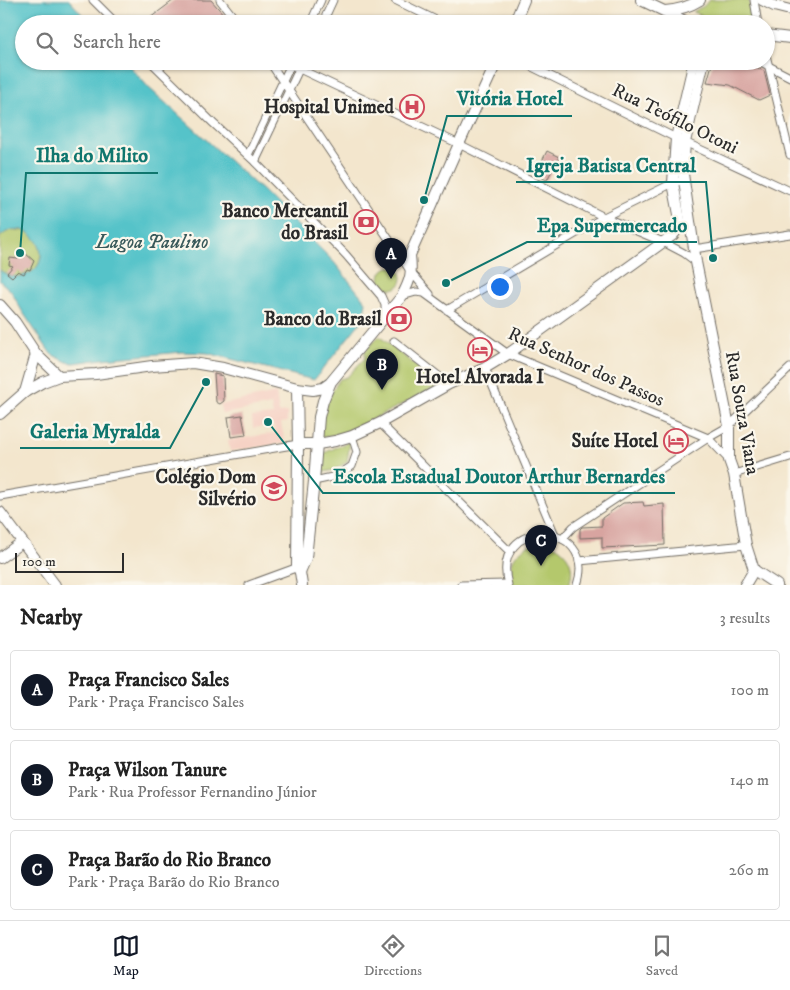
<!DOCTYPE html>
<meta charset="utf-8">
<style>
:root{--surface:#fff;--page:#f2f2f2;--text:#222;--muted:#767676;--line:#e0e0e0;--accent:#111827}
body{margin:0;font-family:"IM FELL DW Pica",serif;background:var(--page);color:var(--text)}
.scale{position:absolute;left:15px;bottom:12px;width:109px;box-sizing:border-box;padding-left:5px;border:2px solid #2b2b2b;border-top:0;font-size:14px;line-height:18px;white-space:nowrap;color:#2b2b2b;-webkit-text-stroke:4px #fbf7ec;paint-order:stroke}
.you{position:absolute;left:499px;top:286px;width:18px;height:18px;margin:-12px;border:4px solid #fff;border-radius:50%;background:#1a73e8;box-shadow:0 0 0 8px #1a73e833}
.badge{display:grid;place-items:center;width:32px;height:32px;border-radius:50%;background:var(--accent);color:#fff;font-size:16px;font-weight:700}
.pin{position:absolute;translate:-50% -41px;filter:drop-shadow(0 1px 2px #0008)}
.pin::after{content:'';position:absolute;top:26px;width:18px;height:15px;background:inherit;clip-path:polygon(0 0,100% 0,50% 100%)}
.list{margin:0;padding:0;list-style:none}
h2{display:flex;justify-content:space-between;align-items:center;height:65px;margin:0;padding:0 20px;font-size:21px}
h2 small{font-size:16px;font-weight:400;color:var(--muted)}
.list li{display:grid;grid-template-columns:32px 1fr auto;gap:15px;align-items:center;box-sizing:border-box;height:80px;margin:0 10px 10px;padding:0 10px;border:1px solid var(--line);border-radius:5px}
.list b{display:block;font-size:19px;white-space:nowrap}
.list p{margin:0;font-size:16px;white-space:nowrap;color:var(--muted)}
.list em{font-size:16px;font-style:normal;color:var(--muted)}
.icon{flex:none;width:28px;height:28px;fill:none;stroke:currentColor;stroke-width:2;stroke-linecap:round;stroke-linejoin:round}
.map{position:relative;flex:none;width:790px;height:585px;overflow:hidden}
.search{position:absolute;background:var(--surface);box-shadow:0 1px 4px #0004;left:15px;right:15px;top:15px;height:55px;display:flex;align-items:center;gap:12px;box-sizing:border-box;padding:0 18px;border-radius:28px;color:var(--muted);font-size:19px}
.sheet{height:335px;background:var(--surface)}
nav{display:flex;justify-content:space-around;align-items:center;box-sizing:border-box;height:70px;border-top:1px solid var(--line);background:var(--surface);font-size:14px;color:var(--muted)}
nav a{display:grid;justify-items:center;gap:2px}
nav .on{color:var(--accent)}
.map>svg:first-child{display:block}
</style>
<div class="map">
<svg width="790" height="585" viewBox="0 0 790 585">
<rect width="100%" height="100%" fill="#fbf7ec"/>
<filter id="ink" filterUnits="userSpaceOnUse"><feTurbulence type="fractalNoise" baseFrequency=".02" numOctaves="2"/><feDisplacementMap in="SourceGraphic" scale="10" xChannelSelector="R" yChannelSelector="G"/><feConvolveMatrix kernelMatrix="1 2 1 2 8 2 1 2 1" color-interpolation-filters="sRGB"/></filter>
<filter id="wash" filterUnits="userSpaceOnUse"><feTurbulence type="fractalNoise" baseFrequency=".0096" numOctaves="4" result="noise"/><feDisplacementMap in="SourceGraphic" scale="20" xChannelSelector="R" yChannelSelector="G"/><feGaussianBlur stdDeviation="1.12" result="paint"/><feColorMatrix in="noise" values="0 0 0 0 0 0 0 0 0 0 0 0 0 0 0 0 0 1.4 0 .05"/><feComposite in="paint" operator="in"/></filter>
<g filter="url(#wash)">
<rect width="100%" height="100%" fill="#f3e6cd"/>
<path fill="#f6d2c5" d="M276,393L279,413L287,412V422L281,423L285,443L230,451L228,440L276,433L273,425L253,428L252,417L273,415L271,405L222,414L220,405Z"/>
<g fill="#b4c86c" stroke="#707a4c">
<path d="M709,0H749L752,20L749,22H718L693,12L704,6Z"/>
<path d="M11,230C18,230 24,230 30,233C42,241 45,262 33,271C30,273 25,275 22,276C13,278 7,276 0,270V237L2,234Z"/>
<circle cx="391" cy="278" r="11"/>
<path d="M379,336L440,385L365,423L342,433L321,438L322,417L330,394L340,379L347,377L365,358V351Z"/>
<path d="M350,441L347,462L334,470L319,473L324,453Z"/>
<path d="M544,542C565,547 577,563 569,585H513C504,561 520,544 544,542Z"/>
</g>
<path fill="#55c3c9" stroke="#40777a" d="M0,0H69L91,24H24V61H125L149,88L264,192L333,261L366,302L363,319L314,380L207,353L182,352L102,359L74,363L67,362L51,354L22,311L11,291L0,281V270C8,277 15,278 25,275C62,262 27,210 0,237Z"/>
<g id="blocks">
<g fill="#d8a4a0">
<path d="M174,0H211L232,24H142Z"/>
<path d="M713,61H741L764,71L770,95L759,100L730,85L707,82Z"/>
<path d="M547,151L559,157L547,180L535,175Z"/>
<path d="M25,253L34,261L30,270L27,269L24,274L18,271L12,277L7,273L13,266L9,265L10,258L18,259Z"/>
<path d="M214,374L223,376L224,401L220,404L216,402Z"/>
<path d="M242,415L246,435L231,437L228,417Z"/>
<path d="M643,502L644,506L664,504L665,545L602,548V537L580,538V529L582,527L602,526V518L623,503Z"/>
</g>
</g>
</g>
<g filter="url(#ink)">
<use href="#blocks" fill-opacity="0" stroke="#716c64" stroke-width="1"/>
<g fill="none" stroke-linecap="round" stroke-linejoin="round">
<defs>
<g id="street">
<path d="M93,0L117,24"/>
<path d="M220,0L239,24"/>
<path d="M395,0L444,24"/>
<path d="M754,0L758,24"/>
<path d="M310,24L321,0"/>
<path d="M322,24L333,0"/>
<path d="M766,55L790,155"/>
<path d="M150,61L213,123L255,162L346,255L381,296L385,305V316"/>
<path d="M269,61L411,272L430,294"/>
<path d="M520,61L676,138L790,191"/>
<path d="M759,61L790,77"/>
<path d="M291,65L459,144L604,217L663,242L684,253L696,262"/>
<path d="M248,155L292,62"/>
<path d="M255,162L303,61"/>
<path d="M694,249L790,234"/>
<path d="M402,296L416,292L424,293L508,354L708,438L729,460"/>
<path d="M447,310L604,217L673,183L684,180"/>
<path d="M394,341L449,384"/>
<path d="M485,368L555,535"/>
<path d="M380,423L510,552"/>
<path d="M734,474L790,457"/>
<path d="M314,481L337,476L352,466L357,452L352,436"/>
<path d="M0,496L298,444"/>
<path d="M562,539L573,527L708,438L729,426L790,368"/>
<path d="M579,561L746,545"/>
<path d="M249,585L301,566"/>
<path d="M461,585L507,584"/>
<path d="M508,585C489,515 599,520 577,585"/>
</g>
<g id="secondary">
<path d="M514,24L524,0"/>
<path d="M704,61L685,142L683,174L696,262L729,426V460L734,474L746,545L754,570"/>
<path d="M0,305L15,322L36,354L59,376L96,374L152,366L193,363L223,368L297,388L313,390L323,388L330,383L402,296C411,279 412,274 410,255L459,144L497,61"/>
<path d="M297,388L298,444L297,567L300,572L302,585"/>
<path d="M25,392L36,354"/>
<path d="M0,414L25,392L43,382L59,376"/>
<path d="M298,444H318L335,441L352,436L380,423L449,384L485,368L508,354L673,235L681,225L673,183L676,138L694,61"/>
<path d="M0,512L55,585"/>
<path d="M0,558L22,542"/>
<path d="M754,570L777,585"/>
<path d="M300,572L306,558L314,481L319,417L323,401L330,384"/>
<path d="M745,585L754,570"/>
</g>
<g id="primary">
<path d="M641,0L691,24"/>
<path d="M762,0L774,6L790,10"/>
<path d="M665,11C678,10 689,7 700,0"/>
<path d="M766,35L790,38"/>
</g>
</defs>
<use href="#street" stroke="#716c64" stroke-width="9"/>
<use href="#secondary" stroke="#716c64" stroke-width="12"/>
<use href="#primary" stroke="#716c64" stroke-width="12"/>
<use href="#street" stroke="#fff" stroke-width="7"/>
<use href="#secondary" stroke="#fff" stroke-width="10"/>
<use href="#primary" stroke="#fff" stroke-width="10"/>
</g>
</g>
<defs>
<symbol id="hospital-ring" viewBox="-11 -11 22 22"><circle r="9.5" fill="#fbf7ec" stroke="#d1495b" stroke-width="1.5"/><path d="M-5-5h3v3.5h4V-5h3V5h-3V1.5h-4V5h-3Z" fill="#d1495b"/></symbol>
<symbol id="bank-ring" viewBox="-11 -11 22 22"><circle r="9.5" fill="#fbf7ec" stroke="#d1495b" stroke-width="1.5"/><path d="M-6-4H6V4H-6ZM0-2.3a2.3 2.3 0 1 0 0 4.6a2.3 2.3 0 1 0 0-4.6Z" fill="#d1495b"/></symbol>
<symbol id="hotel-ring" viewBox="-11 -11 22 22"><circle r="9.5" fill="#fbf7ec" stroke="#d1495b" stroke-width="1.5"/><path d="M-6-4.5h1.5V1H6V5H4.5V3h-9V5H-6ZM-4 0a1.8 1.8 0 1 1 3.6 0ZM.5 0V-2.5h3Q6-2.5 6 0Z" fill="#d1495b"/></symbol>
<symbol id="school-ring" viewBox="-11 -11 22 22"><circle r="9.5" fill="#fbf7ec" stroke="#d1495b" stroke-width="1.5"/><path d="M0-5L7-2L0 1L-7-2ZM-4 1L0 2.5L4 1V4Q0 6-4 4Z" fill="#d1495b"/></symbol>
</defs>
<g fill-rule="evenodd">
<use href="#hospital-ring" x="398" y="93" width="28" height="28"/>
<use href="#bank-ring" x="352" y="208" width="28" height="28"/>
<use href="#bank-ring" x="385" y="305" width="28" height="28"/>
<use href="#hotel-ring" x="466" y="336" width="28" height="28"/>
<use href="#hotel-ring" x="662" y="427" width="28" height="28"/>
<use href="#school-ring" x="260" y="474" width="28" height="28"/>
</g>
<g text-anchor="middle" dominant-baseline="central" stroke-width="4.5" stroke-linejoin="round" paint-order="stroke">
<g font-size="19" font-weight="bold" fill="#2b2b2b" stroke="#fbf7ec" text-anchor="end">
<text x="394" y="107">Hospital Unimed</text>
<text x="348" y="211">Banco Mercantil<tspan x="348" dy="22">do Brasil</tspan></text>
<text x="382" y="319">Banco do Brasil</text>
<text x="480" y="377" text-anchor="middle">Hotel Alvorada I</text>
<text x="658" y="441">Suíte Hotel</text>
<text x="256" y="477">Colégio Dom<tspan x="256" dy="22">Silvério</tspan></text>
</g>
<g font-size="19" fill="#2b2b2b" stroke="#fbf7ec">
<text transform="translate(675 119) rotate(26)">Rua Teófilo Otoni</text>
<text transform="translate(586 367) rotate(24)">Rua Senhor dos Passos</text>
<text transform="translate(742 413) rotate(80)">Rua Souza Viana</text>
</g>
<g font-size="20" font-style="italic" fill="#38595a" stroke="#fbf7ec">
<text x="152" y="242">Lagoa Paulino</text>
</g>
</g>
<path fill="none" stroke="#0f766e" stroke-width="2" d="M424 200L447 116H572M20 253L26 173H158M713 258L706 182H516M446 283L527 242H697M206 382L170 448H20M268 422L323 493H675"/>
<g fill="#0f766e" stroke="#fbf7ec" stroke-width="2">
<circle cx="424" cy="200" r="5"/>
<circle cx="20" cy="253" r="5"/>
<circle cx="713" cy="258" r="5"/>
<circle cx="446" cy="283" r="5"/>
<circle cx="206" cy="382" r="5"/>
<circle cx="268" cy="422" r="5"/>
</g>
<g font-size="20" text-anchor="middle" font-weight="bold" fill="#0f766e" stroke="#fbf7ec" stroke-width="4.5" stroke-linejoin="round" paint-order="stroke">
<text x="510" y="105">Vitória Hotel</text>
<text x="92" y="162">Ilha do Milito</text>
<text x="611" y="172">Igreja Batista Central</text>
<text x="612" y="232">Epa Supermercado</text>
<text x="95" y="438">Galeria Myralda</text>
<text x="499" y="483">Escola Estadual Doutor Arthur Bernardes</text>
</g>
</svg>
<div class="scale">100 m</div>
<div class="you"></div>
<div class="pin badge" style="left:391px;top:279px">A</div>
<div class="pin badge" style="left:382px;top:390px">B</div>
<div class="pin badge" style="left:541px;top:566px">C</div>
<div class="search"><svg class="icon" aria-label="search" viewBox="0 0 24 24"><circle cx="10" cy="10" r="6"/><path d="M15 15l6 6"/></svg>Search here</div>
</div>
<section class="sheet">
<h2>Nearby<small>3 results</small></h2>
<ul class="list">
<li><span class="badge">A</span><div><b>Praça Francisco Sales</b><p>Park · Praça Francisco Sales</p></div><em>100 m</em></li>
<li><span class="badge">B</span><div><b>Praça Wilson Tanure</b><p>Park · Rua Professor Fernandino Júnior</p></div><em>140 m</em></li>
<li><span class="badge">C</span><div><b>Praça Barão do Rio Branco</b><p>Park · Praça Barão do Rio Branco</p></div><em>260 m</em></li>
</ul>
</section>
<nav>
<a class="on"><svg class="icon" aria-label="map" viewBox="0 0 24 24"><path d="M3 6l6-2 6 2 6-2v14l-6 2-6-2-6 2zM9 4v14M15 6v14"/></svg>Map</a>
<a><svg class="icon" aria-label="directions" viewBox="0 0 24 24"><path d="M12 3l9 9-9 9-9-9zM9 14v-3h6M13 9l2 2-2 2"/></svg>Directions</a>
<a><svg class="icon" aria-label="saved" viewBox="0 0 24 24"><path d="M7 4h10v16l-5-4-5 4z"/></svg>Saved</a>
</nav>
